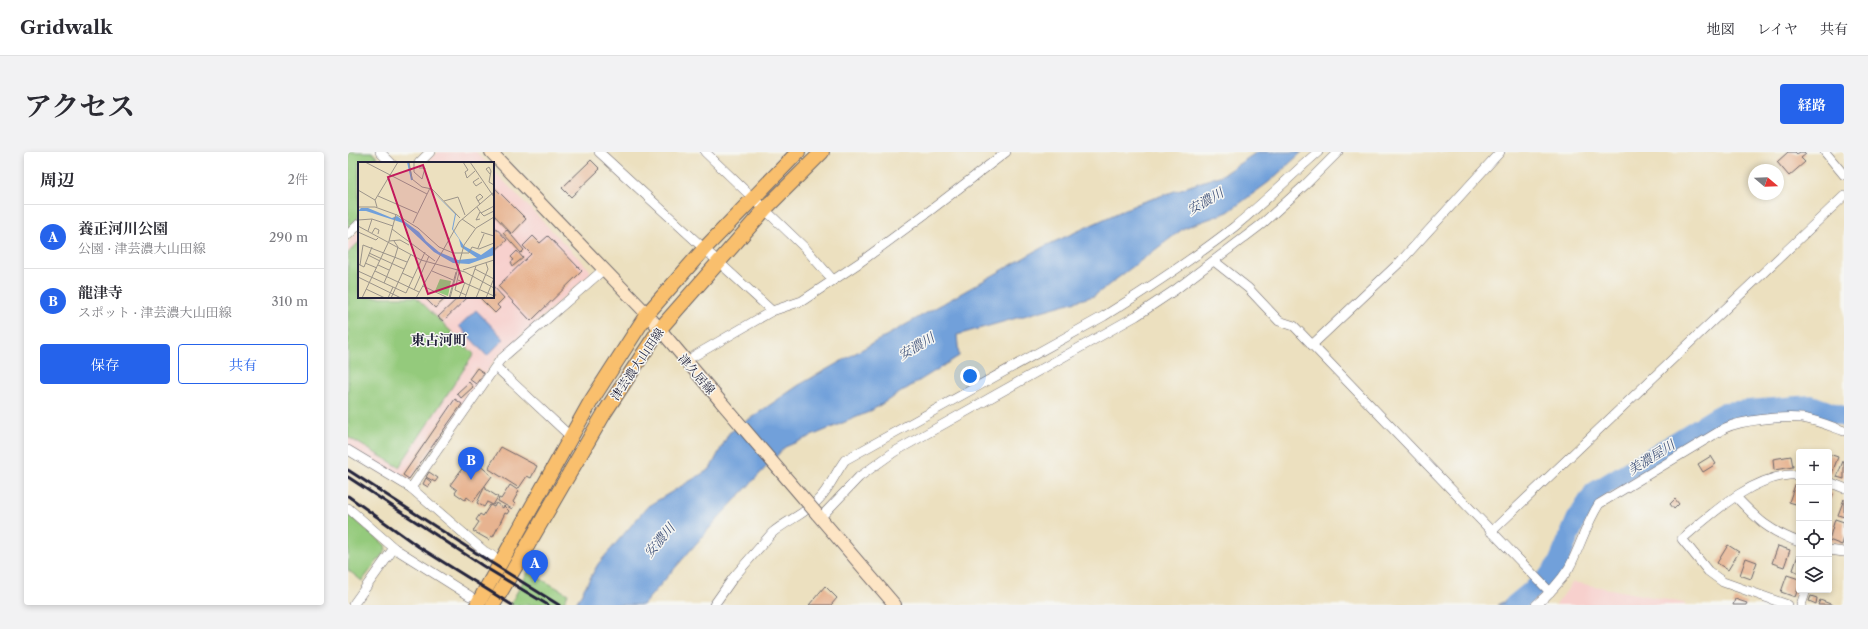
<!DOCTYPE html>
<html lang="ja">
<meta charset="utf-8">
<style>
:root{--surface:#fff;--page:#f2f2f3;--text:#2b2b33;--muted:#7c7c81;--line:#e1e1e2;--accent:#2563eb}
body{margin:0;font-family:"Libre Caslon Text","Noto Serif JP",serif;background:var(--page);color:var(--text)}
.controls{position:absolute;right:12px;bottom:12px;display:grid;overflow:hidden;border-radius:4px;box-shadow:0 2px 6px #0003}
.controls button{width:36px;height:36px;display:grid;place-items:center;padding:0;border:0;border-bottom:1px solid var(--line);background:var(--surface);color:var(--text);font:20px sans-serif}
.compass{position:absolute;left:1400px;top:12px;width:36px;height:36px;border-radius:50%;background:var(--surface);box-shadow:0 2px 6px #0003;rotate:109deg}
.you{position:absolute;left:622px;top:224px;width:14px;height:14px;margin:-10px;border:3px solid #fff;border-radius:50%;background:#1a73e8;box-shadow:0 0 0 6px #1a73e833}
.badge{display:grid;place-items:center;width:26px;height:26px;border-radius:50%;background:var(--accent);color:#fff;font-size:13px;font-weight:700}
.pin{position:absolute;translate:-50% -33px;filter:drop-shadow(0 1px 2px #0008)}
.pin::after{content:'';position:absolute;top:21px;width:14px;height:12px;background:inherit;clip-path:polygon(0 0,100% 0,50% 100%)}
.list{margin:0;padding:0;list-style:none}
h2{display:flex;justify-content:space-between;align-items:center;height:52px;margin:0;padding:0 16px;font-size:17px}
h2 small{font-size:13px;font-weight:400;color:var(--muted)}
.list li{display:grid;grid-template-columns:26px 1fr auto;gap:12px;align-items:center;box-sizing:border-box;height:64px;padding:0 16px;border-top:1px solid var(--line)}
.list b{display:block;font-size:15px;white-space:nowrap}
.list p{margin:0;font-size:13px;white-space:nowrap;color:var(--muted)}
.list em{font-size:13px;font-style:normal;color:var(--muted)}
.actions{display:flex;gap:8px;padding:12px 16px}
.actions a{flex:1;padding:9px 0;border:1px solid var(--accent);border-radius:4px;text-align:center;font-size:14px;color:var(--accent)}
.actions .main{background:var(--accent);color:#fff}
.icon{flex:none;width:22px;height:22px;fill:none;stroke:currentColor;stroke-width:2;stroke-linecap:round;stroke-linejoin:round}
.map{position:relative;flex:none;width:1496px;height:453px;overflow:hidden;border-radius:4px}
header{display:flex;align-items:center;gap:24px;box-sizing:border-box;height:56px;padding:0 20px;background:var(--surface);border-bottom:1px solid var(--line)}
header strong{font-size:19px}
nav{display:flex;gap:22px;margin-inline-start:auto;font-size:14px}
.intro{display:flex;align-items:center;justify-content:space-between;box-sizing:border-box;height:96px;padding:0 24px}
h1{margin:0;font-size:28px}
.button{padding:10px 18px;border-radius:4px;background:var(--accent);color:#fff;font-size:14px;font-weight:700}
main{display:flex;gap:24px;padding:0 24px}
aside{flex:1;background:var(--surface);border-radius:4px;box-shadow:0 2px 6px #0003}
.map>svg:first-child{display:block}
</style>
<header>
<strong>Gridwalk</strong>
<nav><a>地図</a><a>レイヤ</a><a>共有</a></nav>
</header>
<div class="intro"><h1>アクセス</h1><a class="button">経路</a></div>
<main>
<aside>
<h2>周辺<small>2件</small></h2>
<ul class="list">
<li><span class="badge">A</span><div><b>養正河川公園</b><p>公園 · 津芸濃大山田線</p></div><em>290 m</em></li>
<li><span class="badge">B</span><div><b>龍津寺</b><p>スポット · 津芸濃大山田線</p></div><em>310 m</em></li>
</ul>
<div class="actions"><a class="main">保存</a><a>共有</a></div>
</aside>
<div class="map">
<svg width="1496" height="453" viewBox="0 0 1496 453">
<rect width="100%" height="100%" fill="#f6f6f2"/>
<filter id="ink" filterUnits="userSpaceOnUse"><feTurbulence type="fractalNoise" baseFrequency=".025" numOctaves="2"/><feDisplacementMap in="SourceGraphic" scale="8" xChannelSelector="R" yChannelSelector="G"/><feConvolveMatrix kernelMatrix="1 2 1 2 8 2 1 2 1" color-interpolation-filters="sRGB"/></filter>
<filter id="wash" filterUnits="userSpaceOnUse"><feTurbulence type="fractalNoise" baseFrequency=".012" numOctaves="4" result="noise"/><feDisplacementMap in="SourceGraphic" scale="16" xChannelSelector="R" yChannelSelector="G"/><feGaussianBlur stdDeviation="0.9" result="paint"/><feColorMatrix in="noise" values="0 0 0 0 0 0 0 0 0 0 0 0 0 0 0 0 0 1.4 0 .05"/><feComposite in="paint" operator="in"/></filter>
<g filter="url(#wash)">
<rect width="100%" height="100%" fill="#ece0bf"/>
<g fill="#f7d0cd">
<path d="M89,0H128L139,11H78Z"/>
<path d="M145,18L242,118V122L149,205L62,328L58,329L0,294V91L11,79V145H145Z"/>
<path d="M1225,430L1336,451L1338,453H1208Z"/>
</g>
<g fill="#94ca7c" stroke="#5b765c">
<path d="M0,0H24L34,11H11V65L0,76Z"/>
<path d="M11,90V145H68L126,202L51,315L0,285V101Z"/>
<path d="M0,362L37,393L38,398L14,429L0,418Z"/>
<path d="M180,420L220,442L214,453H162Z"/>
</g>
<g fill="#71a0da" stroke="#4a618a">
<path d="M909,0H954L921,30L880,60L836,76L746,144L609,183L611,204L521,260L437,295L373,363L295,453H227L250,412L300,354L362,317L381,281L451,233L695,95L789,52L874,23Z"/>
<path d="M128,158L156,187L139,204L111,174Z"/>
<path d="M1186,430L1194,440L1180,452L1178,453H1149L1171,442Z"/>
</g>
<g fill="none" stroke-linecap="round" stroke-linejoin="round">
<path stroke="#71a0da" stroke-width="20" d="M1166,453L1199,426L1210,411L1228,368L1246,340L1376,260L1463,253L1496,265"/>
</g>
<g id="blocks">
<g fill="#e7b390">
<path d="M1440,0H1447L1449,2L1452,0H1456L1458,2L1453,6L1457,10L1441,24L1429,10Z"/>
<path d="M243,8L252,17L223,45L214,36Z"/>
<path d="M145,34L178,67L164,82L145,62Z"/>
<path d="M145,73L159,88L145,101Z"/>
<path d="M159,78L176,98L173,101L155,81Z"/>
<path d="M185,84L192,91L200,84L234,119L183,169L150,134L183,102L175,94Z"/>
<path d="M169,99L175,106L165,114L163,110L166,108L163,105Z"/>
<path d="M145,134L156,146L149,153L152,156L147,161L131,145H145Z"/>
<path d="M76,145H99L87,156Z"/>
<path d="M111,145H120L95,169L90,165Z"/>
<path d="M129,216L136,221L128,232L121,227Z"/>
<path d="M121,230L125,235L113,246L109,241Z"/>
<path d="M107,247L114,252L61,327L55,323Z"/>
<path d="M153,295L189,314L183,326L179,324L171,336L141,317L142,313Z"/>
<path d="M1481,302L1490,305L1484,321L1481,320Z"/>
<path d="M1363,304L1368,312L1355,320L1350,312Z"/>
<path d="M1443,304L1445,315L1426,318L1425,307Z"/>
<path d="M1495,309H1496V327L1489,325Z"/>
<path d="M119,310L127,315L129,311L144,324L125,350L119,345L117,348L107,341L109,338L102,333Z"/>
<path d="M81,320L90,326L87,330L78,325Z"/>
<path d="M78,326L83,330L80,335L75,332Z"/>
<path d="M1448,330L1451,331V353L1441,350Z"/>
<path d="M162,333L171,339L165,350L167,352L164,357L150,349L151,346L153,347Z"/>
<path d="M136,336L150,345L145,353L139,350L136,355L129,351Z"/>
<path d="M1481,340L1485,342L1481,353Z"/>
<path d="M1327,347L1331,352L1326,357L1322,352Z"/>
<path d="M1496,347V365L1490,363Z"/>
<path d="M148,351L155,356L156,354L161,359L159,362L157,361L145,385L143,384L141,388L125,379L131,370L128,368L132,362L135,364L142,353L146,355Z"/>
<path d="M1487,367L1496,370V386L1494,393L1481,388Z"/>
<path d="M1380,393L1391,400L1380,418L1369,411Z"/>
<path d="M1430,394L1442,398L1436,415L1424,411Z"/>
<path d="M1451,400V421L1445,418Z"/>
<path d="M1398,406L1409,410L1403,427L1392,423Z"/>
<path d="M1439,423L1451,427V434L1447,445L1433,440Z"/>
<path d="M477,434L489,446L483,453H461Z"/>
<path d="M1463,444L1469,446L1468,452L1461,449Z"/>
<path d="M1387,447L1399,451L1398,453H1385Z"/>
<path d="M1472,448L1485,453H1470Z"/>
</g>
</g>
</g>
<g filter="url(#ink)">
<use href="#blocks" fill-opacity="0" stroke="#696469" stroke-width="1"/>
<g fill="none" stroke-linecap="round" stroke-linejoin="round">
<defs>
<g id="minor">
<path d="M32,0L43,11"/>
<path d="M251,0L424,159"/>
<path d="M357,0L457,96L485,128"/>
<path d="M1477,0L1496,23"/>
<path d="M71,11L82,0"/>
<path d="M0,83L11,72"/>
<path d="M866,109L900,136L931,169L946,174L1202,440"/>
<path d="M964,193L1052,110L1152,0"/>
<path d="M346,204L424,159L454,149L511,111L584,57L658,0"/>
<path d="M148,215L222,284"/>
<path d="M0,298L63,336L136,399L145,404"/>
<path d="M1481,330L1496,336"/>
<path d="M63,336L152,208L255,118"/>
<path d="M1389,346C1411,369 1420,378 1451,390"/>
<path d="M0,356L46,396L122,444"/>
<path d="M472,366L511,325L546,300L788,164L827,138L914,72L957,33L990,0"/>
<path d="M1143,380L1496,44"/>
<path d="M1481,398L1496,400"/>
<path d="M5,453L46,396"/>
<path d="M366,453L385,426L424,381C439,368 458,362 472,346C482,335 488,320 497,308L756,164C801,136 845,107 886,75C916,51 942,24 970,0"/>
<path d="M1188,453C1201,442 1212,430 1221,416C1232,395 1238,372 1251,352L1377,276C1394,268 1435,264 1454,266C1468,268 1482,274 1496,279"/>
<path d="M1440,453L1375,430L1360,419L1334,387C1364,361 1409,320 1451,323"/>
<path d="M1453,453L1458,438"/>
</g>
<g id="secondary">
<path d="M143,0L299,162L374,251"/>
<path d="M469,362L547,453"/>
</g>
<g id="primary">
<path d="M129,453L243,249L299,162L356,97L450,0"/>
<path d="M145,453L257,260L311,178L418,56L474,0"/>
</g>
</defs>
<use href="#minor" stroke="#696469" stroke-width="10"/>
<use href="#secondary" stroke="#696469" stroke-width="14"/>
<use href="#primary" stroke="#696469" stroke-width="16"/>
<use href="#minor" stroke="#fff" stroke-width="9"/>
<use href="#secondary" stroke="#fde5c5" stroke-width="12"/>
<use href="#primary" stroke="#f9bf6d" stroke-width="14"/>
<g stroke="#22223b" stroke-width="3">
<path d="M0,318L139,408L211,453"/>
<path d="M0,325L135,414L200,453"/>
<path d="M0,344L71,395L164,453"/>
</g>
<defs>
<path id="secondary-bridge" d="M374,251L469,362"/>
</defs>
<use href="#secondary-bridge" stroke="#696469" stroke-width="14" stroke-linecap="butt"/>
<use href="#secondary-bridge" stroke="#fde5c5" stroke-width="12"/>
</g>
</g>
<g text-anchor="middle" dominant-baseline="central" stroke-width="3" stroke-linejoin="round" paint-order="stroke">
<g font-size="12" fill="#22223b" stroke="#f6f6f2">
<text transform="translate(289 212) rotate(-56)">津芸濃大山田線</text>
<text transform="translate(349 222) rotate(49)">津久居線</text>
</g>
<g font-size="13" font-style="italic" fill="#42547b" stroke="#f6f6f2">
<text transform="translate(857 49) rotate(-30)">安濃川</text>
<text transform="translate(568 194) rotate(-31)">安濃川</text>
<text transform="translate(1303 305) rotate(-32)">美濃屋川</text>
<text transform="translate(311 388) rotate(-50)">安濃川</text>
</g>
<g font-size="14" font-weight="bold" fill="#22223b" stroke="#f6f6f2">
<text x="91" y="188">東古河町</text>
</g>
</g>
<g transform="translate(10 10)">
<rect width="136" height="136" fill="#ece0bf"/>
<path d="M82,117L93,119L90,134L77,129Z" fill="#94ca7c"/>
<path d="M72,27L98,52L95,67L106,84L123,93L136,84V93L111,102L95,101L76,90L45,61L8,49H0L3,46H10L34,56L39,54L61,70L68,79L81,90L100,98L119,96L103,85L101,77L94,67L97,52Z" fill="#71a0da"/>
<path fill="none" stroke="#71a0da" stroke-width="2" d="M50,0L54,18"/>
<path fill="none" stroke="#9b948a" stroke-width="1" d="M7,0L69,32M51,0L54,17L64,25L74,27L102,56M105,0L110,8L107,10L109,16L117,9M112,0L136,35M56,1V10L64,17L67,6H61M132,12L128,7L131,5L133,9L131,20L136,23M121,16L115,20L118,24L124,20M0,28L17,38M20,34L59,51M86,39L100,35L107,53M120,39L125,35L122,32L118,35L120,39L122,42M0,45H17L39,53L60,66L81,85L95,91H111L114,85L121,87L136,81M19,45L17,38L40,0M119,45L123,51L136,44M122,50L118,58L122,57M123,51L126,54L136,49M104,57L117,66M0,58L14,57L35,64M55,61L72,26M0,64L63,98L107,110L136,126M34,67L77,99M10,69L14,57M0,70L18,78L20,76M123,70L136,74M14,71L17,66L21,68L20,72M31,79L42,78L51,83M36,79L40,85L37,95M120,86L126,72M11,91L46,107M10,93L22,99M7,101L19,106M0,102L6,105L14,85M2,103L5,83L49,100M20,103L31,108M117,107L136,117M105,108L136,98M0,109L48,131L67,90M17,109L61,130M74,109L95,118M101,110L97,128L108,133M44,111L55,116M0,115L43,136M100,118L136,134M26,121L37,95M65,124L90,136M8,127L27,136M56,128L71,94M4,136L31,79L38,52M30,136L35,125M33,136L53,92M58,136L101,60L136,30M91,136L98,110M92,136L106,83L118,66L136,55M101,136L107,120M107,136L118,104M118,136L130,107L128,101M128,136L136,116"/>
<path fill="#c2185b" fill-opacity="0.15" stroke="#c2185b" stroke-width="2" d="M65,3L105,120L70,132L30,15Z"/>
<rect width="136" height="136" fill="none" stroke="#22223b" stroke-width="2"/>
</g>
</svg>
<div class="controls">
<button>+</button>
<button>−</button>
<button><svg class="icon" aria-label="locate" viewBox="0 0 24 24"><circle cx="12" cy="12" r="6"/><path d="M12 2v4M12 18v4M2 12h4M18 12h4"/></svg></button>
<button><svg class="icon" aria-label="layers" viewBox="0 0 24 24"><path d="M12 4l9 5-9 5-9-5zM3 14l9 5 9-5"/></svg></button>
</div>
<svg class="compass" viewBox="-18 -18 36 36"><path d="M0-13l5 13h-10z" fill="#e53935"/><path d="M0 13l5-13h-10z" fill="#7c7c81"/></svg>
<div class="you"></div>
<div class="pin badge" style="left:187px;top:431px">A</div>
<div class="pin badge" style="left:123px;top:328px">B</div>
</div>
</main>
